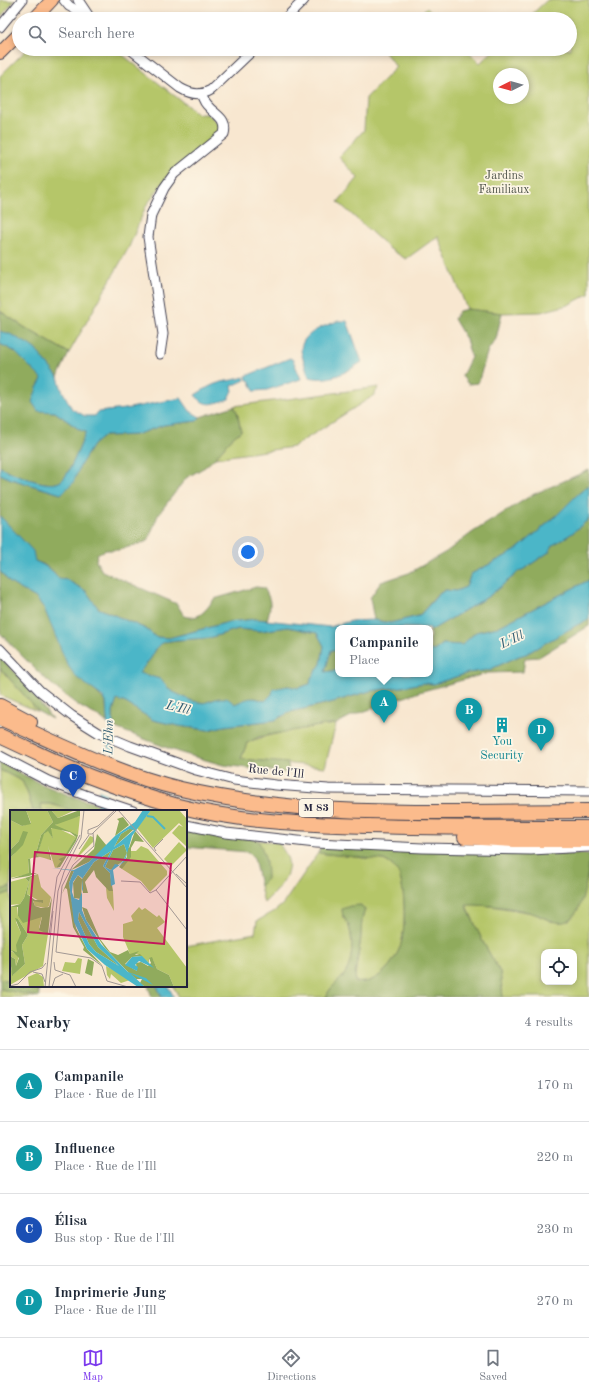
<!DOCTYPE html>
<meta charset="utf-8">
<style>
:root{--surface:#fff;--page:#f6f6f7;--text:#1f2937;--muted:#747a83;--line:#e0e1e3;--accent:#7c3aed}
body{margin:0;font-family:"Old Standard TT",serif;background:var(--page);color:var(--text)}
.controls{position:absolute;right:12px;bottom:12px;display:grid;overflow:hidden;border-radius:8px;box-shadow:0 2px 6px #0003}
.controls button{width:36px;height:36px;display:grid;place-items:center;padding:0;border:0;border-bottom:1px solid var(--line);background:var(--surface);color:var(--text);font:20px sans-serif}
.compass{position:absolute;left:493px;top:68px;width:36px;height:36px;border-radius:50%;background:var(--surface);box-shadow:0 2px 6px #0003;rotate:265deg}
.you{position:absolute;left:248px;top:552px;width:14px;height:14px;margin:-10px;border:3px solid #fff;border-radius:50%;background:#1a73e8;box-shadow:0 0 0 6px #1a73e833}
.badge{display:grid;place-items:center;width:26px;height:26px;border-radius:50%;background:var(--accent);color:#fff;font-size:13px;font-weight:700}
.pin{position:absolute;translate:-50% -33px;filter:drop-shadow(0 1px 2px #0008)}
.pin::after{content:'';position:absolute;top:21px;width:14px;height:12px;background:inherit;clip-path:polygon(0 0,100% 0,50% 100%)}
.popup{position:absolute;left:335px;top:625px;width:98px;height:52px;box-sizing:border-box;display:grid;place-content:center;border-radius:8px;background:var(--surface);filter:drop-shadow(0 1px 3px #0005);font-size:13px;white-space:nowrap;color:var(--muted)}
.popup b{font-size:15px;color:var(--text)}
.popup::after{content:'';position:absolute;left:50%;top:100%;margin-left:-8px;border:8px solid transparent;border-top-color:var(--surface)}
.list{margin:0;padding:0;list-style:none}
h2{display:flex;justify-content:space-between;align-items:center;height:52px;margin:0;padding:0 16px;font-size:17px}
h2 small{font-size:13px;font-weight:400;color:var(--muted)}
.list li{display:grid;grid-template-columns:26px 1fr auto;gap:12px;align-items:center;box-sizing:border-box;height:72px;padding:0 16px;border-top:1px solid var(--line)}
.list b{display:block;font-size:15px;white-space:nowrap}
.list p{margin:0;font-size:13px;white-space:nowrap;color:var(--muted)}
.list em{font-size:13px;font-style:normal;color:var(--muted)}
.icon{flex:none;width:22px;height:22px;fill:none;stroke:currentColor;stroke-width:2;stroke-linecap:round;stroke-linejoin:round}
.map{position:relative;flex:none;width:589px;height:997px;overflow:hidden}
.search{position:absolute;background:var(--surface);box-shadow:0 2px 6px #0003;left:12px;right:12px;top:12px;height:44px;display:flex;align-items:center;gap:10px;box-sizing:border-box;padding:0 14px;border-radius:22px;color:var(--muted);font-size:15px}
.sheet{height:340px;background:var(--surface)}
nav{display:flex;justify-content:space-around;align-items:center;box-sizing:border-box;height:56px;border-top:1px solid var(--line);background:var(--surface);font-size:11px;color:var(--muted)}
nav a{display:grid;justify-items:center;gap:2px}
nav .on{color:var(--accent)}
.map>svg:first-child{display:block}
</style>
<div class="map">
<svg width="589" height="997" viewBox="0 0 589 997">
<rect width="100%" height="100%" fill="#fcf5e5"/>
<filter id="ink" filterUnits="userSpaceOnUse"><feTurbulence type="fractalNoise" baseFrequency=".025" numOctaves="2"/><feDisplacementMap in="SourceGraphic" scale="8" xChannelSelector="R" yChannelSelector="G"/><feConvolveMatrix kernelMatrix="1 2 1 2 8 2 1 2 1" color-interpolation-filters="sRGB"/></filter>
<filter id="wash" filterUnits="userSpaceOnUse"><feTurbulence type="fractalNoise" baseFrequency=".012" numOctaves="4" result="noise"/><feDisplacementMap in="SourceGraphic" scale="16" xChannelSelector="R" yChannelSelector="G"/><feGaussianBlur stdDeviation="0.9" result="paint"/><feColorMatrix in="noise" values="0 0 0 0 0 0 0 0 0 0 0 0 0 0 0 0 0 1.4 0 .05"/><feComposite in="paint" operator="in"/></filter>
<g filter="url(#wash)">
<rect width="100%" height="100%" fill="#f8e7d0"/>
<g fill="#b5c669" stroke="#6c7452" fill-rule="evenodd">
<path d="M0,0L14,1L0,18Z"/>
<path d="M547,0H589V294L568,305L541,312L502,313L467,309L438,236L406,259L390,249L338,202L358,178L339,157L364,130L366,98L396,67L383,50L384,49H466L480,63L495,49H570V19H527ZM499,74H523V98H499Z"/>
<path d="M427,7L438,19H415Z"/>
<path d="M27,49H115L198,114H208L221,126L220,132L168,176L146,206L129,247L69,353L24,327L0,311V76Z"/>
<path d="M379,387L373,396L293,447L215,458L231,439L241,431L237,412L234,406Z"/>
<path d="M0,668L5,674L39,712L0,695Z"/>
<path d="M336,724L325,767L241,759L247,743C272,732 309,727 336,724Z"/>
<path d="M0,770L22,781L27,791L33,811H11V887L0,890Z"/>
<path d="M41,804H50L75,811H42Z"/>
<path d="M258,840L279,843C281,847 285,852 287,857C294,875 275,892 264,903L260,886L267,878Z"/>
<path d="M318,853L383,860C388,862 392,865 396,869C406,883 406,928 401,944C395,963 377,986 355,982C355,969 358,957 360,945C362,933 360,921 365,910L342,916C345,920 348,923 349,927C354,943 353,965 342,978C335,987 331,985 326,997H179L173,986H186V946L255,933L257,921L275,911L283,904Z"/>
<path d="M589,865V997H503L500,972L483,942L466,904L485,905L533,913L553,922L587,880ZM544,952H574V982H544Z"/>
<path d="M11,892V981L0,979V896Z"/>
<path d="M0,989L35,996V997H0Z"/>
</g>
<g fill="#90ab5d" stroke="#59664c">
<path d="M467,309L502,313L496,339L488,350L478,383L468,384L462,376L471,357L466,339L454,319L459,311Z"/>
<path d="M0,311L24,327L69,353L58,377L35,349L0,331Z"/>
<path d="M0,344L14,351L42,379L37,388L52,412H55L80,430L86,431C82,441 69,476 61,481C49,490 13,473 0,467Z"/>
<path d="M234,406L237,412L241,431L231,439L215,458L205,467L186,478L158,515L148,541L119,550H106L97,554L96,561L102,571L177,604L184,616C199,621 206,610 214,599L256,587L264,588C272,601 271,606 267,620L256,619L229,622L169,638L156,637L146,629L98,608L85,591L67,580L59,579L53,571L43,564L34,561L14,532L0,516V474L11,479L61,494L93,445L104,436L135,435L164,425L197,421L200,417Z"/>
<path d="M589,470V485L577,495L556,516L515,551L471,574L466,587L456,591L445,590L437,595L419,616L390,623L374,620L370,598L381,582L409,573L446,552L473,532L532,495Z"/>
<path d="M589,519V580L498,627L476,632L462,645L443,644L434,651L430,650V631L489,596L515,575L519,571L524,569L549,552L553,545L571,534Z"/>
<path d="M0,571L10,583L36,598L44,608L53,628L94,690L106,702L107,723C98,714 85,711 75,703C47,683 24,658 0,633Z"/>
<path d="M589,619V626L539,657L525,658L523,672L488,673L419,692L351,716L336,724L319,726L259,737L247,743L241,759L288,763L289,773L223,765L178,752L113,727V711L117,700L126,703L153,720L179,726L208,730L224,726L275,720L290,712L333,702L370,691L402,687L423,683L434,684L468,673L489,670L519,656L526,654L577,624Z"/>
<path d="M288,627L317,633L324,646L321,664L311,678L310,684L298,688L288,686L272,694L265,701L255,698L235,704L219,698L204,703L192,701L171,691L160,679L138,674L151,658L156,649L163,642L176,640L209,638L238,629L260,631Z"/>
<path d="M331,650L338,651V670L325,672Z"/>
<path d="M0,657L19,676L52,719L39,712L0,668Z"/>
<path d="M0,762L39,783L71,796L97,804V811H75L50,804H41L42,811H33L27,791L22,781L0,770Z"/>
<path d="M186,828L258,840C265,853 267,864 267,879L260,886L254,858L248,852L186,847Z"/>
<path d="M321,846L589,854C589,870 584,914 567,921C556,926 543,916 532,913C511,907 488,905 466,905L483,942L500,972L503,997H326C331,984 341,982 347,970C353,958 353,939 349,926C346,919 342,918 342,909L350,906L361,905L365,910C360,921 362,933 360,944C358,957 355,969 355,982C377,986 395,963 401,944C406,928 406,883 396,869C392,865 388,862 384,860L318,853Z"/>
<path d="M11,887V892L0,896V890Z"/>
<path d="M0,979L11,981V986H38L39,997L0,989Z"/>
<path d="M148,986H157L162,997H152Z"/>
</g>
<g fill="#4bb6c8" stroke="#366c82" fill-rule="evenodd">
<path d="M338,321H347L362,362C345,373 330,382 309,377C307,370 301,355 301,349C303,332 325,326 338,321Z"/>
<path d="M0,331L7,334H10L28,344L35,349L58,377L62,390L72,409L85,416H95L98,412L125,409L181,398L190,411L200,417L197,421L164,425L135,435L104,436L93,445L81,464L73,483L61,494L11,479L0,474V467C13,473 48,490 61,481C69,476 82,441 86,432L80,430L55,412L38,411L32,402L37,388L42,379L14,351L0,344Z"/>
<path d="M290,358L293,360L301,379L267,390L254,391L249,380H247L246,376Z"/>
<path d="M244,377L245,380L232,386L233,391L229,396V399C214,403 206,409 195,395C203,390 212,384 222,382C229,380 236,380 244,377Z"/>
<path d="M589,485V519L571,534L553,545L549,552L524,569L519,571L515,575L489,596L430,631V628H338V651L331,650L325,672L338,670V674H430V650L434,651L443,644L462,645L476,632L498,627L589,580V619L577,625L526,654L519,656L489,670L468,673L434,684L423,683L402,687L370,691L333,702L290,712L275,720L224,726L208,730L179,726L153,720L126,703L117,700L113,711V727L115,750L106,793V811H97L99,790L109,748L106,702L103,697L76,677L67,664L44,608L36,598L10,583L0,571V516L33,551L35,561C45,565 52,570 59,579L67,580L86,591L98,608L146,629L156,637L169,638L229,622L256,619L330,627L351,621L374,620L390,623L419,616L438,595L445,590L456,591L466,587L471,574L515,551L556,516L577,495ZM288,627L317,633L324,646L321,664L311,678L310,684L298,688L288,686L273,689L272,694L265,701C251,696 248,698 235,704L227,698H219L204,703L192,701L171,691L160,679L139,673L151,658L156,649L163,642L176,640L209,638L238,629L260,631Z"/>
<path d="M157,986H168L174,997H162Z"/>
</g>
<g fill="#f8e7d0">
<path d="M105,723L115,728L117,747L106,742Z"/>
<path d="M107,748L117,752L108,794L97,789Z"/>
</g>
</g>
<g filter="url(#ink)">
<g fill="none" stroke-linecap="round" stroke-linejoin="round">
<defs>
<g id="minor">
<path d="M64,0L69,6L92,19"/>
<path d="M78,0L88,15"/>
<path d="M285,19L304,0"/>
<path d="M0,27L22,0"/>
<path d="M130,49L180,88C190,94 201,96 211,90L254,49"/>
<path d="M160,354L163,334L148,237L151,215L164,188L174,174L224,134C228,118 216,116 207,105C204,102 203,98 201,94"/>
<path d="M0,649L40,691L72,716L99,733L130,746L196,770L234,780L276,785L328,789L589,791"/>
<path d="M0,756L48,781L85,795L133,811"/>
<path d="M186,825L226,833L316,843L423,848L531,850L589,847"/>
</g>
<g id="major">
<path d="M34,19L52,0"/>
<path d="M0,53L19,34"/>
</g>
<g id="highway">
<path d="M0,706L30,722"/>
<path d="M0,718C59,744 117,774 181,789C313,820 454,811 589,811"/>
<path d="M0,736C31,750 60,765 91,777C119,788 149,798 178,806C240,822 304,824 367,826C441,828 515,828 589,828"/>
<path d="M465,837L514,840H589"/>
</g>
</defs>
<use href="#minor" stroke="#424051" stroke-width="11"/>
<use href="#major" stroke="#424051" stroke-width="14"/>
<use href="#highway" stroke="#424051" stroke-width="16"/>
<use href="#minor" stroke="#fff" stroke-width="9"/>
<use href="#major" stroke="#fbbb8c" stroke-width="12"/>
<use href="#highway" stroke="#fbbb8c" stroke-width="14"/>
</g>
</g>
<defs>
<symbol id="building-bare" viewBox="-9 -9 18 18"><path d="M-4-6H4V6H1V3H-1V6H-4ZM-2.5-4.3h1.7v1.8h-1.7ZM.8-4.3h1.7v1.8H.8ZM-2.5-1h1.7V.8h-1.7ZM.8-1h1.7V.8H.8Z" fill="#0f9aa8" stroke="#fcf5e5" stroke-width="2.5" paint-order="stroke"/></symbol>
</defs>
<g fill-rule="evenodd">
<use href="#building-bare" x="491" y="714" width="22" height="22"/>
</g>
<g text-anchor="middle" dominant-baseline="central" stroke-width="3.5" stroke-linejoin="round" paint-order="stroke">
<rect fill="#fcf5e5" stroke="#63616e" stroke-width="1" x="299" y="799" width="34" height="18" rx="3"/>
<g font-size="11" font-weight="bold" fill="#22223b">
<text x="316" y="808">M 83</text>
</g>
<g font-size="12" fill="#4e5349" stroke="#fcf5e5">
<text x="504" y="176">Jardins<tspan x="504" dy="14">Familiaux</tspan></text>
</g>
<g font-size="12" fill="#0d838f" stroke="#fcf5e5">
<text x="502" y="742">You<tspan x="502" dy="14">Security</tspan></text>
</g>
<g font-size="12" fill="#22223b" stroke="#fcf5e5">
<text transform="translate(276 772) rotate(6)">Rue de l'Ill</text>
</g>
<g font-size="13" font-style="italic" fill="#325d73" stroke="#fcf5e5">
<text transform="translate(512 640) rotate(-25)">L'Ill</text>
<text transform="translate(178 708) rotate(14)">L'Ill</text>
<text transform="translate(109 737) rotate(-89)">L'Ehn</text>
</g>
</g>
<g transform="translate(10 810)">
<rect width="177" height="177" fill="#f8e7d0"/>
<path d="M16,0H37L43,12L31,25L25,47L18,49L19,64L0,68V48L4,44L13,21L9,31L0,40V10L12,16L21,13ZM41,0H65L48,8ZM141,0H169L177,9V37L162,23L169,15L173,17L169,13L143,38L127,18ZM70,6L68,25L44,16L51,11ZM45,17L66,27L54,48L48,49L51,50L50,55L45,58L38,36L41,50L27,46L33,25L38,20L43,29L40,19ZM80,26L83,27L84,31L64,51ZM169,32L177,40L161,56L154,49ZM131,36L138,39L157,61V65L140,82L131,71L112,59L121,41H126ZM28,64L31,77L41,87L39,96L36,98L25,96L23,90L33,93L17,84L20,68ZM15,68L19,72L14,88L10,94L0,95V72ZM96,78L103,81L104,101L97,88ZM7,96L8,106L15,111L32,106L29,118L38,124L33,156L0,175V154L3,165L15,154L12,135L18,125L8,109L6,112L11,123L7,142L1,141L9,146L6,156L5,149L0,146V97ZM129,97L132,100L135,98L147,107L149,105L155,112L147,118L177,158V177H164L159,165L147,159L143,150L139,148V153L128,144H120L113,127V114L123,111L121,106ZM68,148L72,149L70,164L52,161L55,152L65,153ZM96,156L113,165L120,170L111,173L101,164L100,169L97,165ZM27,163L33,167L34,177H19L18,167Z" fill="#b5c669"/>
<path d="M0,0H16L21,14L12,16L0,10ZM37,0H41L48,8L70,0V6L45,15L68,25L66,31L50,57L46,58L51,51L48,49L54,47L66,27L60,22L41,18L43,29L38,21L34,24L27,46L40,50L38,36L41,50L44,51L30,47L20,48L21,63H27L19,66L0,69L19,63L18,49L25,47L31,25L43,12ZM113,7L119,15L105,26L109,11L107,9ZM119,19H124L104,37L111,24ZM13,21L18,22L13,35L0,48V40L9,31ZM125,21L134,32L125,31L121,38V47L112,59L109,57L117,47V37L119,38ZM87,24L97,36L79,52L61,60L84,39ZM114,34L117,43L113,51L101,60L95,57L103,40ZM101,41L93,56L100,63L103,81H99L86,67L84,60L75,72L78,83H73L72,71L71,89L64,88L63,73L68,65L72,69L84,52ZM61,61H64L59,73L66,118L77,139L93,156L73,140L74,137L63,117L57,79L55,78L52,84ZM28,64L20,68L17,84L25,90H33V93L23,91L25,96L31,98L39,97L42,87L38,124L29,120L32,107L13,113L8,106V97H0L10,94L14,88L19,72L15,68ZM72,97L77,99L90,129L100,142L108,145L118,140L120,144L129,141L125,145L130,144L132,146L122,147L115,154L127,161L126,153L131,152L138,156L141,153L139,148L142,147L147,159L159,165L164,177H135L130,173L132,169H126L119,163L95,138L76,110ZM69,102L88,137L109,156L86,142L79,134L68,109ZM5,108L8,109L18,125L12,135L15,154L2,166L0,146L5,149L6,156L9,148L1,140L7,142L6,135L11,123ZM78,149L84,152L82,166L75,163Z" fill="#90ab5d"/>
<path d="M133,0H141L122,26L115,51L103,60L105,74L101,76L100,63L93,56L101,41L84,52L72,69V100L76,110L91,134L112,156L118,162L136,168L143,175L120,163L135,177H128L95,155L77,139L64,112L59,73L64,61L42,58L64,60L79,52L105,26L125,12ZM119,19L124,20L104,37L111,24ZM114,34L117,43L113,51L109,55L105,54L101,60L95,57L103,40ZM68,65L72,68L73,79L69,90L64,88L62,82L63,72ZM69,102L88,137L109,156L86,142L79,134L68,109ZM132,146L144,158L129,151L125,155L128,157L127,161L115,155L122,147Z" fill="#4bb6c8" fill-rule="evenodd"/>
<path fill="none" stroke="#4bb6c8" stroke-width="2" d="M137,6L143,7L155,19"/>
<path fill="none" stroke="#a29894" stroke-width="1" d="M105,0L88,16L78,20V24H82L107,0M108,0L177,78M83,23L84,36L63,55L52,76L46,142L81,148L92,156L97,171L118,177M69,39L79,25M146,41L144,38L153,29M166,64L177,74M111,71L130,72L140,83L146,80M146,80L177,120M146,80L177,46M39,125L47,67L70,25M44,152L45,160L60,165L66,177M23,162L32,164L35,172M0,176L8,174L20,162L32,158L36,153M35,177L43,101M39,177L48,81L54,62L71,28L74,0M42,177L45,168L53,164"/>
<path fill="#c2185b" fill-opacity="0.15" stroke="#c2185b" stroke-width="2" d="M25,42L161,54L154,134L18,122Z"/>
<rect width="177" height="177" fill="none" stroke="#22223b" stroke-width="2"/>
</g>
</svg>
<div class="controls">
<button><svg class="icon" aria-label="locate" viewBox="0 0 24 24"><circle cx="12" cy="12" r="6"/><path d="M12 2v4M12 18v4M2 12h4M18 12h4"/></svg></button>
</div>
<svg class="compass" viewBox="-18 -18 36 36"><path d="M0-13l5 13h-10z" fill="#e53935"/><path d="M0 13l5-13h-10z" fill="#747a83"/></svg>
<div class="you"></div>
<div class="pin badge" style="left:384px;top:723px;background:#0f9aa8">A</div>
<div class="popup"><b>Campanile</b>Place</div>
<div class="pin badge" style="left:469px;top:731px;background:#0f9aa8">B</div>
<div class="pin badge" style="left:73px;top:797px;background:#1a4fb4">C</div>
<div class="pin badge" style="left:541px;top:751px;background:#0f9aa8">D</div>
<div class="search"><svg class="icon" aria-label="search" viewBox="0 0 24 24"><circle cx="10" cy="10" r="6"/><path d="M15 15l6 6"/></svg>Search here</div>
</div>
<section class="sheet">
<h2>Nearby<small>4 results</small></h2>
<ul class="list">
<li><span class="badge" style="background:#0f9aa8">A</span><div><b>Campanile</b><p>Place · Rue de l'Ill</p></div><em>170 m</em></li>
<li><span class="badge" style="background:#0f9aa8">B</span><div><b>Influence</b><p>Place · Rue de l'Ill</p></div><em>220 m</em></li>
<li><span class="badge" style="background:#1a4fb4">C</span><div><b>Élisa</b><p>Bus stop · Rue de l'Ill</p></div><em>230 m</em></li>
<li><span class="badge" style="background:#0f9aa8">D</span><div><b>Imprimerie Jung</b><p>Place · Rue de l'Ill</p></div><em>270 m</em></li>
</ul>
</section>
<nav>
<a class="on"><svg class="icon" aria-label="map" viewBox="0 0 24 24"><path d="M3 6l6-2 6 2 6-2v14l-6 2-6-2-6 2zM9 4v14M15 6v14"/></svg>Map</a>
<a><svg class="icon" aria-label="directions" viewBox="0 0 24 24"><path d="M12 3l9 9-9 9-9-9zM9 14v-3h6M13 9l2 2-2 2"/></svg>Directions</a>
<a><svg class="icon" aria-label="saved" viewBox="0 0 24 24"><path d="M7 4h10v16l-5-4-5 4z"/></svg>Saved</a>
</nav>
